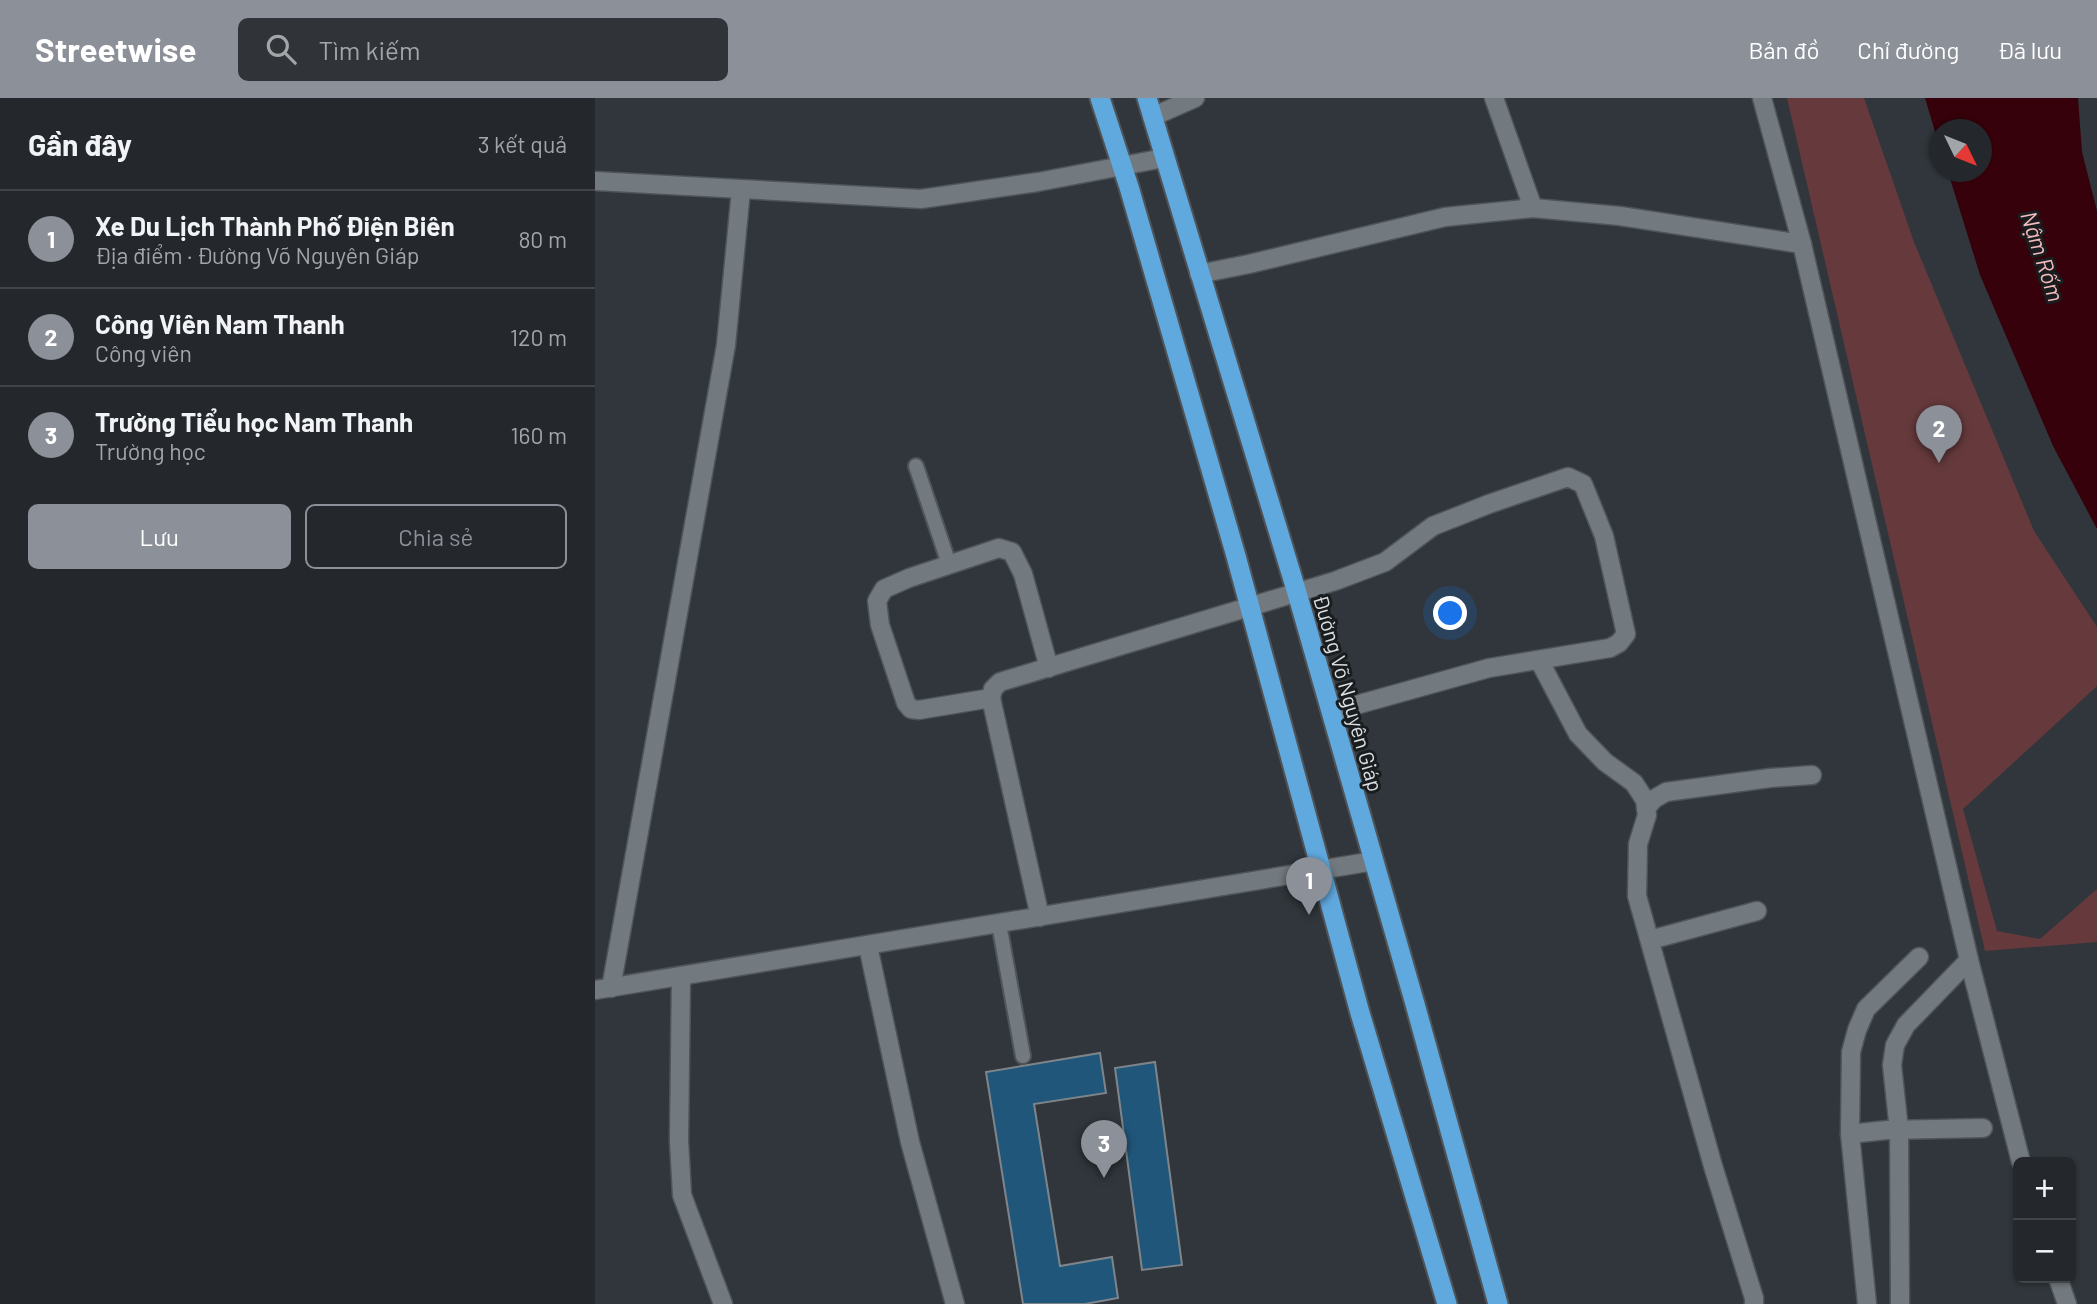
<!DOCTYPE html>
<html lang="vi">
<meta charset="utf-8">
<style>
:root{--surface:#24282c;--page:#303438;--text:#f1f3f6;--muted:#a3a6a9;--line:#414448;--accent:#8c9099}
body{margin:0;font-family:Barlow,sans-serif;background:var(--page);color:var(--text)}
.controls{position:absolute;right:21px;bottom:21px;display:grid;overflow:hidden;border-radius:10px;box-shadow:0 2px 5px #0004}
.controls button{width:63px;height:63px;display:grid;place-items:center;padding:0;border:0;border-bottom:2px solid var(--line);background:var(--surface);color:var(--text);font:35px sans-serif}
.compass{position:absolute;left:1334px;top:21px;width:63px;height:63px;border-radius:50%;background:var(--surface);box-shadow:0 2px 5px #0004;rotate:133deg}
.you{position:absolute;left:856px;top:516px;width:24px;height:24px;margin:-18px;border:5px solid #fff;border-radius:50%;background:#1a73e8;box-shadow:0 0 0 10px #1a73e833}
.badge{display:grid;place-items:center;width:46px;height:46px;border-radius:50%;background:var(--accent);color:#fff;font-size:23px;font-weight:700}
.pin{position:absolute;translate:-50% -58px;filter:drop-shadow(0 2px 4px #0008)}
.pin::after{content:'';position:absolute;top:37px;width:24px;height:21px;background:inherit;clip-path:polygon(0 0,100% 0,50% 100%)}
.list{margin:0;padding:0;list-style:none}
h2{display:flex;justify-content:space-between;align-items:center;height:91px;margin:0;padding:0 28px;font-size:30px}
h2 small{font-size:23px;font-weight:400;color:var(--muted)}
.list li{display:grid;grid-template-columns:46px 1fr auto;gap:21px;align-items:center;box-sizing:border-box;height:98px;padding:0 28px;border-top:2px solid var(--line)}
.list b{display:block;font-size:26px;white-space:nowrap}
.list p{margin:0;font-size:23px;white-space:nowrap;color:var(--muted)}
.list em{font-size:23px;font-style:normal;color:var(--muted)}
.actions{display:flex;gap:14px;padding:21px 28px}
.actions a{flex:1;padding:16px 0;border:2px solid var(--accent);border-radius:10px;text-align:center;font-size:24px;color:var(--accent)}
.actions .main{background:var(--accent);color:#fff}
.icon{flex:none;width:38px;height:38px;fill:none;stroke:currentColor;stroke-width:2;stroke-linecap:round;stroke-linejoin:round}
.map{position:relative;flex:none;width:1502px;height:1206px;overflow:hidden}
header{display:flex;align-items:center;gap:42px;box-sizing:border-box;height:98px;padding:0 35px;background:var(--accent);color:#fff}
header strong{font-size:33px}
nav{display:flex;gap:38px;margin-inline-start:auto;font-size:24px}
.search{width:490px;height:63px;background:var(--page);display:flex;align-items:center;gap:18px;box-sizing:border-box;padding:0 24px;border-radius:10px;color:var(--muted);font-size:26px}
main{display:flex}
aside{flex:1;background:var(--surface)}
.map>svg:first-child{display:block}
</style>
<header>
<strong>Streetwise</strong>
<div class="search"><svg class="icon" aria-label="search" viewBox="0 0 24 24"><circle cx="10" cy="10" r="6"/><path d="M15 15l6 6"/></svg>Tìm kiếm</div>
<nav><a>Bản đồ</a><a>Chỉ đường</a><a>Đã lưu</a></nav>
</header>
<main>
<aside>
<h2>Gần đây<small>3 kết quả</small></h2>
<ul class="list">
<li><span class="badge">1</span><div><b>Xe Du Lịch Thành Phố Điện Biên</b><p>Địa điểm · Đường Võ Nguyên Giáp</p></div><em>80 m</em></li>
<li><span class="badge">2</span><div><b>Công Viên Nam Thanh</b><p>Công viên</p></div><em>120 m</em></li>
<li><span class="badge">3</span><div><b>Trường Tiểu học Nam Thanh</b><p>Trường học</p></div><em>160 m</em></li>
</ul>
<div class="actions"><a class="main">Lưu</a><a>Chia sẻ</a></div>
</aside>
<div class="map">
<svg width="1502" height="1206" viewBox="0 0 1502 1206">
<rect width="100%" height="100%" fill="#30363b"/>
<path fill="#663a3c" d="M1192,0H1269L1319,144L1439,433L1502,529V588L1368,711L1402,833L1445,841L1502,791V844L1390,853Z"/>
<path fill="#36010a" d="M1330,0H1483L1487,54L1502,113V431L1458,348L1385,177L1353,74H1386V32H1344V47Z"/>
<g fill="#21567b" stroke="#7e858a" stroke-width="2">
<path d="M505,955L511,995L439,1006L465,1168L517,1159L523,1200L490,1206H428L391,974Z"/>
<path d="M560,964L587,1167L547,1172L520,970Z"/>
</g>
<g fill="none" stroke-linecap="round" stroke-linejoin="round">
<defs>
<g id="service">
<path d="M321,368L354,466"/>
<path d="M404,826L428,958"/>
</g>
<g id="minor">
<path d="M899,0L938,110"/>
<path d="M1167,0L1207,146L1374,862L1426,1064"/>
<path d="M557,19L600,0"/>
<path d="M0,83L326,101L443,84L569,60"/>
<path d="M604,176L654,166L850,119L938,110L1025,118L1207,146"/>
<path d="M944,562L983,636L1010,664L1039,685L1050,702L1052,717L1043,746L1042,798L1118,1068L1159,1200V1206"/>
<path d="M396,600L324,612L316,611L311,605L285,527L282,503L289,491L314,480L404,450L417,454L428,476L454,570"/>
<path d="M1051,710L1059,701L1071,694L1175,680L1217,677"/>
<path d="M445,819L396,600L398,591L405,584L740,483L790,464L838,428L894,406L973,379L988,386L1009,438L1031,536L1024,545L1015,550L894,570L736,614"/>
<path d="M1055,842L1162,813"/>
<path d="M273,848L315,1044L360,1206"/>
<path d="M86,878L84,1043L87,1097L128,1206"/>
<path d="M16,890L131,247L146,92"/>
<path d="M0,892L779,763"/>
<path d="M1255,1036L1292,1032L1388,1030"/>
<path d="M1463,1180L1472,1206"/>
<path d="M1272,1206L1255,1036L1256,954L1262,932L1271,911L1324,859"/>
<path d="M1305,1206L1304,1032L1297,967L1300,947L1311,927L1374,862"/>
</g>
<g id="trunk">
<path d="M505,0L534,89L641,458L765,915L852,1206"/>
<path d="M552,0L702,495L820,906L903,1206"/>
</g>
</defs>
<use href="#service" stroke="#4f5458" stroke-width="18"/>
<use href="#minor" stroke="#4f5458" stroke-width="21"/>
<use href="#trunk" stroke="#4f5458" stroke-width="23"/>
<use href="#service" stroke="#737a7f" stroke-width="14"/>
<use href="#minor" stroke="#737a7f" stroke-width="18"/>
<use href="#trunk" stroke="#60a9df" stroke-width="19"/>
</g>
<g text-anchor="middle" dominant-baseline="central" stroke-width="6" stroke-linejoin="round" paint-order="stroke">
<g font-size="21" fill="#dde1e4" stroke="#1a1d1f">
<text transform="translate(754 595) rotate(74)">Đường Võ Nguyên Giáp</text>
</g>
<g font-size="23" font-style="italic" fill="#f5bbbc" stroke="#1a1d1f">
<text transform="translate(1448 158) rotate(72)">Nậm Rốm</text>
</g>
</g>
</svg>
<div class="controls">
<button>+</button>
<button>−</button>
</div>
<svg class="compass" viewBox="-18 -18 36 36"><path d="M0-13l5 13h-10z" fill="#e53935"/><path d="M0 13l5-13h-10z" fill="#a3a6a9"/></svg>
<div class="you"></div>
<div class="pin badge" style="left:714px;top:817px">1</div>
<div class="pin badge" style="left:1344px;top:365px">2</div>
<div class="pin badge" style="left:509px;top:1080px">3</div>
</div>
</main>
